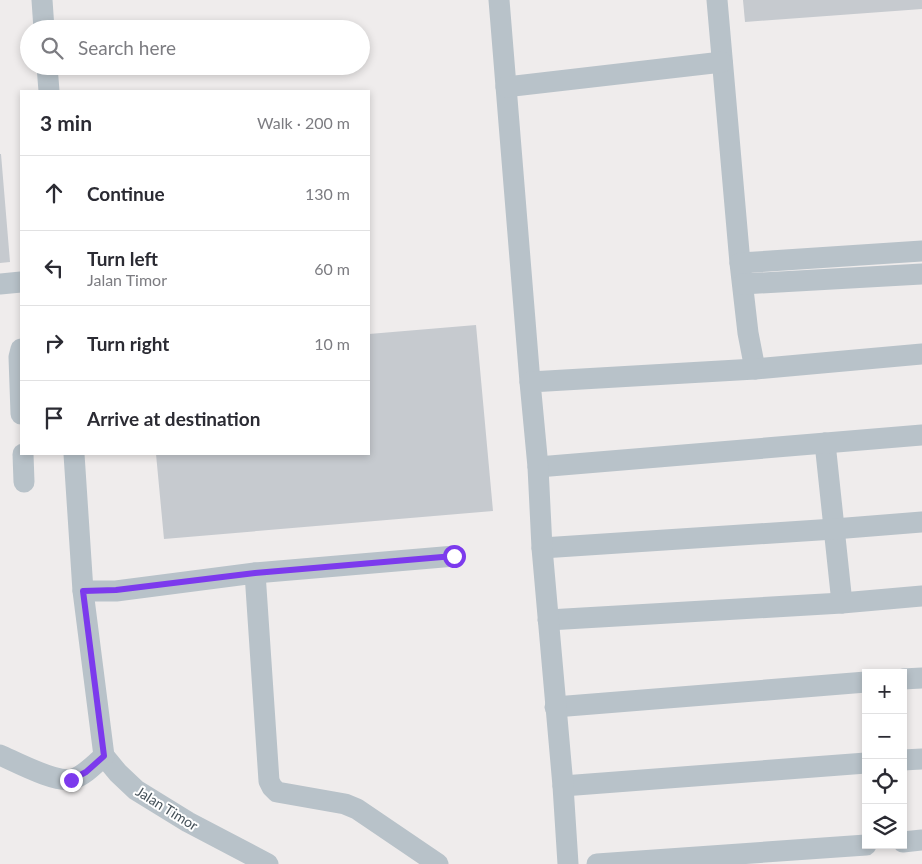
<!DOCTYPE html>
<meta charset="utf-8">
<style>
:root{--surface:#fff;--page:#f2f2f3;--text:#2b2b33;--muted:#7c7c81;--line:#e1e1e2}
body{margin:0;font-family:Lato,sans-serif;background:var(--page);color:var(--text)}
.controls{position:absolute;right:15px;bottom:15px;display:grid;overflow:hidden;border-radius:0px;box-shadow:0 2px 8px #0003}
.controls button{width:45px;height:45px;display:grid;place-items:center;padding:0;border:0;border-bottom:1px solid var(--line);background:var(--surface);color:var(--text);font:25px sans-serif}
.stop{position:absolute;width:15px;height:15px;margin:-11px;border:4px solid #7c3aed;border-radius:50%;background:#fff}
.stop.end{background:#7c3aed;border-color:#fff;box-shadow:0 1px 5px #0008}
.list{margin:0;padding:0;list-style:none}
h2{display:flex;justify-content:space-between;align-items:center;height:65px;margin:0;padding:0 20px;font-size:21px}
h2 small{font-size:16px;font-weight:400;color:var(--muted)}
.list li{display:grid;grid-template-columns:32px 1fr auto;gap:15px;align-items:center;box-sizing:border-box;height:75px;padding:0 20px;border-top:1px solid var(--line)}
.list b{display:block;font-size:19px;white-space:nowrap}
.list p{margin:0;font-size:16px;white-space:nowrap;color:var(--muted)}
.list em{font-size:16px;font-style:normal;color:var(--muted)}
.icon{flex:none;width:28px;height:28px;fill:none;stroke:currentColor;stroke-width:2;stroke-linecap:round;stroke-linejoin:round}
.map{position:relative;flex:none;width:922px;height:864px;overflow:hidden}
.search{position:absolute;background:var(--surface);box-shadow:0 2px 8px #0003;left:20px;top:20px;width:350px;height:55px;display:flex;align-items:center;gap:12px;box-sizing:border-box;padding:0 18px;border-radius:28px;color:var(--muted);font-size:19px}
.panel{position:absolute;background:var(--surface);box-shadow:0 2px 8px #0003;left:20px;top:90px;width:350px;height:365px;border-radius:0px}
.map>svg:first-child{display:block}
</style>
<div class="map">
<svg width="922" height="864" viewBox="0 0 922 864">
<rect width="100%" height="100%" fill="#efecec"/>
<g fill="#c6cacf">
<path d="M743,0H922V9L745,22Z"/>
<path d="M0,154H1L10,262L0,263Z"/>
<path d="M476,325L493,511L164,539L156,454H369V334Z"/>
</g>
<g fill="none" stroke-linecap="round" stroke-linejoin="round">
<g stroke="#b8c2c9" stroke-width="21">
<path d="M42,0L44,29"/>
<path d="M499,0L530,382"/>
<path d="M717,0L740,263L748,333L755,369"/>
<path d="M47,66L49,91"/>
<path d="M506,87L722,62"/>
<path d="M740,263L922,251"/>
<path d="M0,284L21,282"/>
<path d="M743,284L922,274"/>
<path d="M21,349L19,357L21,414"/>
<path d="M825,443L842,603"/>
<path d="M23,454L24,482"/>
<path d="M74,454L83,591L104,756L118,773L136,790L188,822L268,864"/>
<path d="M538,467L922,435"/>
<path d="M542,548L834,529L922,522"/>
<path d="M255,573L455,556"/>
<path d="M83,591H116L255,573L269,781L272,787L277,792L345,804L357,809L438,864"/>
<path d="M548,620L842,603L922,596"/>
<path d="M903,679L922,678"/>
<path d="M555,707L866,682"/>
<path d="M0,755C16,762 57,784 73,779C85,775 95,764 104,756"/>
<path d="M903,760L922,759"/>
<path d="M563,786L866,763"/>
<path d="M903,842L922,840"/>
<path d="M568,864L563,786L542,548L538,467L530,382L755,369L922,354"/>
<path d="M597,864L866,845"/>
</g>
</g>
<g fill="none" stroke-linecap="round" stroke-linejoin="round">
<path stroke="#7c3aed" stroke-width="6" d="M71,780L86,772L104,756L83,591L116,590L255,573L454,556"/>
</g>
<g text-anchor="middle" dominant-baseline="central" stroke-width="4" stroke-linejoin="round" paint-order="stroke">
<g font-size="14" fill="#455159" stroke="#fff">
<text transform="translate(167 808) rotate(32)">Jalan Timor</text>
</g>
</g>
</svg>
<div class="controls">
<button>+</button>
<button>−</button>
<button><svg class="icon" aria-label="locate" viewBox="0 0 24 24"><circle cx="12" cy="12" r="6"/><path d="M12 2v4M12 18v4M2 12h4M18 12h4"/></svg></button>
<button><svg class="icon" aria-label="layers" viewBox="0 0 24 24"><path d="M12 4l9 5-9 5-9-5zM3 14l9 5 9-5"/></svg></button>
</div>
<div class="stop" style="left:454px;top:556px"></div>
<div class="stop end" style="left:71px;top:780px"></div>
<div class="search"><svg class="icon" aria-label="search" viewBox="0 0 24 24"><circle cx="10" cy="10" r="6"/><path d="M15 15l6 6"/></svg>Search here</div>
<section class="panel">
<h2>3 min<small>Walk · 200 m</small></h2>
<ul class="list">
<li><svg class="icon" aria-label="ahead" viewBox="0 0 24 24"><path d="M12 20V5M6 11l6-6 6 6"/></svg><div><b>Continue</b></div><em>130 m</em></li>
<li><svg class="icon" aria-label="left" viewBox="0 0 24 24"><path d="M17 20v-9H6M10 6l-5 5 5 5"/></svg><div><b>Turn left</b><p>Jalan Timor</p></div><em>60 m</em></li>
<li><svg class="icon" aria-label="right" viewBox="0 0 24 24"><path d="M7 20v-9h11M14 6l5 5-5 5"/></svg><div><b>Turn right</b></div><em>10 m</em></li>
<li><svg class="icon" aria-label="arrive" viewBox="0 0 24 24"><path d="M6 21V4h12l-3 4 3 4H6"/></svg><div><b>Arrive at destination</b></div></li>
</ul>
</section>
</div>
